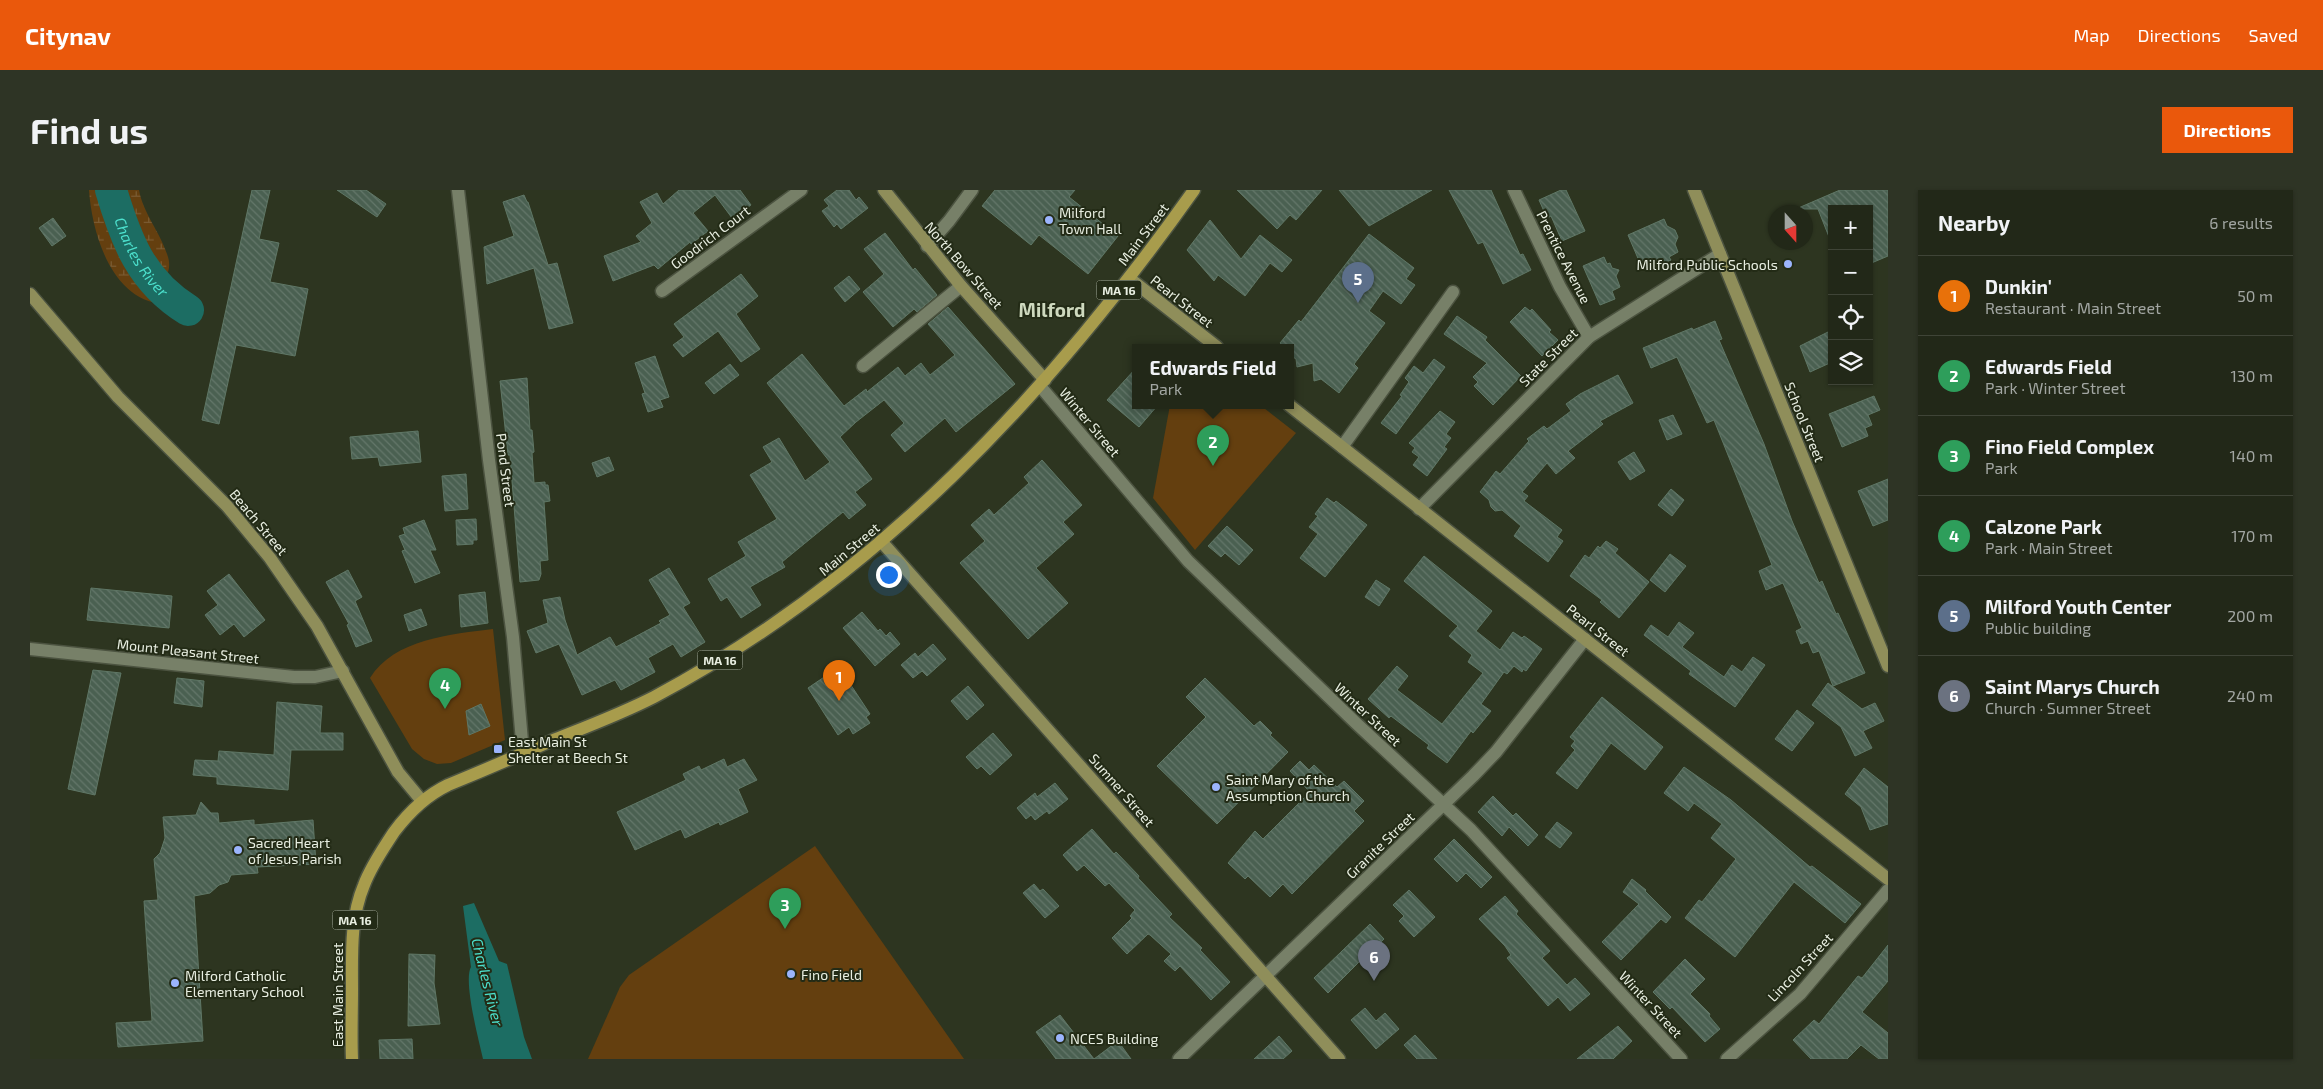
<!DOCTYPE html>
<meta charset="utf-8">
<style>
:root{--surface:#222818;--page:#2e3425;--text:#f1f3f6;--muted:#a2a6a2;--line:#3f4437;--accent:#ea580c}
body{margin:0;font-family:"Exo 2",sans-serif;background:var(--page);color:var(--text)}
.controls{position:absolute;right:15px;top:15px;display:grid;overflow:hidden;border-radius:0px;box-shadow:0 1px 4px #0004}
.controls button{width:45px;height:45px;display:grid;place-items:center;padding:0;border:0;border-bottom:1px solid var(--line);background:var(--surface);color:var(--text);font:25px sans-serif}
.compass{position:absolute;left:1738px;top:15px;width:45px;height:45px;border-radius:50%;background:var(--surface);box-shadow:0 1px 4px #0004;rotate:159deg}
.you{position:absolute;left:858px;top:384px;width:18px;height:18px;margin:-12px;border:4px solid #fff;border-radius:50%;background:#1a73e8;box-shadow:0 0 0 8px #1a73e833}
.badge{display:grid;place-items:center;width:32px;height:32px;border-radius:50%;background:var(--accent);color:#fff;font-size:16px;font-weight:700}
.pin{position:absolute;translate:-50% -41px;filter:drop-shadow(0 1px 2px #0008)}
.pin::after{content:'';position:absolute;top:26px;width:18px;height:15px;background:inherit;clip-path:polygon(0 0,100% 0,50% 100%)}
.popup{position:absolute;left:1102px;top:154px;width:162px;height:65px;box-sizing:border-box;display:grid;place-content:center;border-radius:0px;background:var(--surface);filter:drop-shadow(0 1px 4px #0005);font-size:16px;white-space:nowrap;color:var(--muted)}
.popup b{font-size:19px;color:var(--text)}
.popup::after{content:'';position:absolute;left:50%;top:100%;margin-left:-10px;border:10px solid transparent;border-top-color:var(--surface)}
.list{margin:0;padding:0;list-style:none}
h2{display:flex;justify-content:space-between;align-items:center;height:65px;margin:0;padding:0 20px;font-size:21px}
h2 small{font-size:16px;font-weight:400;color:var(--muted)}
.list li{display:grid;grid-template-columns:32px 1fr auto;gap:15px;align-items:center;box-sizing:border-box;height:80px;padding:0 20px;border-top:1px solid var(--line)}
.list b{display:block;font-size:19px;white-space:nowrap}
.list p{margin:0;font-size:16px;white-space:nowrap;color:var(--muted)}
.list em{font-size:16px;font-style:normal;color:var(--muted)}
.icon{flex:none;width:28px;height:28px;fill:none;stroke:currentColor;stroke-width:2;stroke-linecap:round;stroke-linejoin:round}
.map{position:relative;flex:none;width:1858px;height:869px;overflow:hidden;border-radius:0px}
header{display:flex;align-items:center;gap:30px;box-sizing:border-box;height:70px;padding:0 25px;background:var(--accent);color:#fff}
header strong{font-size:24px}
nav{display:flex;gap:28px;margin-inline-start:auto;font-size:18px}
.intro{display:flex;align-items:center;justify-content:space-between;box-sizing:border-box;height:120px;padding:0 30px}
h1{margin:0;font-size:35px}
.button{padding:12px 22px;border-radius:0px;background:var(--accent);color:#fff;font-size:18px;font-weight:700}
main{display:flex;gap:30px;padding:0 30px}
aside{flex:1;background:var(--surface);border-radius:0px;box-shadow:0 1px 4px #0004}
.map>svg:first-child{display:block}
</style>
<header>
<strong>Citynav</strong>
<nav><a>Map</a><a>Directions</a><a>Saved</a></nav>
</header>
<div class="intro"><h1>Find us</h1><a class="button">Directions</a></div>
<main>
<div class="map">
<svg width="1858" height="869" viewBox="0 0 1858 869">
<defs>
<pattern id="wetland-marsh" width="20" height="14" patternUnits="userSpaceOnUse" patternTransform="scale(1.25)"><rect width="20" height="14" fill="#643f0f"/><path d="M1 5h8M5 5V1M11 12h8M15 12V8" fill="none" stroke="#7a5b32"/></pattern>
<pattern id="building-back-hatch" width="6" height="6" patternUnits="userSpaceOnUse" patternTransform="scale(1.25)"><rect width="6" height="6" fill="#4a6051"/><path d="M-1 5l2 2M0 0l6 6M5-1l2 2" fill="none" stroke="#64776a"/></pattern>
</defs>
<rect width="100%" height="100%" fill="#2d3520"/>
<g fill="#643f0f">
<path d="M1140,215H1230L1266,243L1165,360L1123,308Z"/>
<path d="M463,439L475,550L421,573L407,574L394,569L382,559L340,488C364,449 422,444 463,439Z"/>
<path d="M785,656L934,869H558L590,797L599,785Z"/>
</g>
<path fill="url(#wetland-marsh)" d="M59,0H109C113,23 130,42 137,64C143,80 135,85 133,98C132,103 134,109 134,114C82,111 62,44 59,0Z"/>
<path fill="#1c6d63" d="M444,713L469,771L477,774L494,847L502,869H453C449,851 433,791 441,777L433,716Z"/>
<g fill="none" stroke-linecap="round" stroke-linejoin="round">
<path stroke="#1c6d63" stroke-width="32" id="s1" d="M81,0C96,50 111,91 158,120"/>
</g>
<g fill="url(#building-back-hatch)" stroke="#5f7766">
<path d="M222,0H240L229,49L249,53L240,92L278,99L265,166L206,155L189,234L172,230Z"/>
<path d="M307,0H336L356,14L347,27Z"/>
<path d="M649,0H710L721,15L702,28L685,5L663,23L678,41L661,54L660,52L628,79L624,75L583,91L574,66L611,52L606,46L622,33L610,12L627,3L633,14Z"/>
<path d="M807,0H819L826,10L829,7L838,18L811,39L807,34L804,37L792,21L799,16L794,10Z"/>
<path d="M965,0H1045L1039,7L1088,46L1058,84L1009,45L1001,55L952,16Z"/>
<path d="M1207,0H1292L1266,30L1260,25L1247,39Z"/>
<path d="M1309,0H1402L1339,36Z"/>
<path d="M1419,0H1461L1490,65L1493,64L1501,80L1473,94L1453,52L1448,54Z"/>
<path d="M1531,0H1536L1555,41L1532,51L1521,26L1517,28L1509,10Z"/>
<path d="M1810,0H1858V66L1839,74V19H1802L1801,52L1788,19H1766Z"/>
<path d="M494,5L497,12H498L518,75L527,73L543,133L519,139L504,78L457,94L454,57L484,46L473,12Z"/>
<path d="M23,28L36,46L22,56L9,38Z"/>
<path d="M1634,29L1637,36L1645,40L1648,47L1645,54L1648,62L1639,67L1641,70L1619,80H1613L1598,45Z"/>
<path d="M1180,30L1211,69L1230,45L1262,70L1252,82L1240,73L1215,106L1188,85L1184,91L1157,60Z"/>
<path d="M855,43L883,80L885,78L907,105L887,122L884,119L863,137L833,102L854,84L834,59Z"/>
<path d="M1339,44L1384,78L1376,89L1385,95L1371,114L1353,101L1339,121L1355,133L1324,174L1328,178L1309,203L1291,189L1284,191L1283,173L1267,177L1266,169L1260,165V157H1255L1250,153L1269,130L1271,132Z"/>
<path d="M1574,67L1577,74L1580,73L1582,78L1589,80L1586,86L1590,97L1582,101L1585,109L1570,115L1553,76Z"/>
<path d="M711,84L728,106L706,124L730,159L711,172L688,141L653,167L643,155L654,147L644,134Z"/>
<path d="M819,86L830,99L815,112L804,98Z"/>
<path d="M918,117L985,194L926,242L915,228L875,262L861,245L874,233L854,210L826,232L810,247L842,289L825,302L836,315L819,329L813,322L752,372L755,377L720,397L731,415L711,428L697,407L691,411L678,389L716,366L708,352L747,329L720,285L742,272L733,257L749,248L775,291L800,272L737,193L772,164L814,216L836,199L837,202L868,177L875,186L891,173L900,185L925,165L898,134Z"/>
<path d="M1495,117L1500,121L1502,119L1521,140L1519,142L1528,150L1512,166L1480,132Z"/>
<path d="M1427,126L1457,147L1455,150L1491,186L1463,215L1444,196L1448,192L1443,187L1457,173L1414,144Z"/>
<path d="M1685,131L1692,149L1689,150L1734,254L1762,331L1789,393L1792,391L1806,424L1808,423L1835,483L1803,496L1789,461L1783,463L1778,451L1771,454L1766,441L1772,438L1753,393L1736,400L1729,381L1742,375L1684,230L1677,233L1647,167L1621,178L1613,158L1662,138L1663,140Z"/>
<path d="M1802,140V172L1780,182L1770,156Z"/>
<path d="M625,166L639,207L630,210L633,217L618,222L612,204L615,203L605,173Z"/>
<path d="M1404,169L1415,177L1366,244L1351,233L1372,206L1370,205L1379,192L1375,188L1384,176L1393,183Z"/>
<path d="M700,174L709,185L684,204L675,193Z"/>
<path d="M1106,178V215H1128L1109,237L1077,210Z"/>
<path d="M1588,185L1603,213L1570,231L1573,234L1538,261L1545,268L1526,284L1517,273L1492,302L1498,306L1494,311L1532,340L1527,347L1533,351L1518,372L1484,346L1491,336L1472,320L1465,321L1461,317L1459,310L1450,302L1466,281L1470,284L1499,251L1497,249L1514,236L1517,239L1541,221L1536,214L1550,204Z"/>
<path d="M497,188L500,240H502L504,262L502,263L504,293L515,292V295H518L520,311L514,312L518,370L510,371L511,384L509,390L490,392L480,265H478L470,191Z"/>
<path d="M1844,206L1850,220L1838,225L1842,235L1835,238L1838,246L1812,257L1799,224Z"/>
<path d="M1410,221L1425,232L1416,244L1421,248L1414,257L1417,259L1397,286L1383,275L1389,267L1382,262L1385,258L1379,253Z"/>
<path d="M1643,225L1652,244L1637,250L1629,230Z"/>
<path d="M388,241L391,272L350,276L348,267L322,269L320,247Z"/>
<path d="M1604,262L1615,281L1600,290L1588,272Z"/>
<path d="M579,267L584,280L567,287L562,273Z"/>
<path d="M1012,270L1052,315L1033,332L1044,344L1006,378L1038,413L998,449L930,373L955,351L941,335L959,319L964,325L999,293L994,287Z"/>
<path d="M436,284L438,319L415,321L412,286Z"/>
<path d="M1858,289V330L1843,336L1828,301Z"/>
<path d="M1641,299L1654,310L1642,326L1628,315Z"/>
<path d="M1297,308L1304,313L1306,311L1337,335L1295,387L1270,368L1288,344L1279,337L1288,326L1285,324Z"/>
<path d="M446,329L447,350H443V354L427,355L426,330Z"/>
<path d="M394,330L406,360H400L410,383L385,393L372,361L375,360L369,346L375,344L373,338Z"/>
<path d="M1197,336L1223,360L1209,375L1195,363L1191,367L1178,356Z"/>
<path d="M1576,351L1588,359L1585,363L1619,392L1589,428L1570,412L1572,410L1540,386L1555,365L1559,368L1568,356L1570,358Z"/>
<path d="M1640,364L1656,376L1635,402L1620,390Z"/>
<path d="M1394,366L1462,421L1446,441L1470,460L1483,442L1492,448L1494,446L1512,459L1496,481L1493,479L1492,482L1484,476L1477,484L1474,482L1451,514L1461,521L1443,543L1441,541L1417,573L1397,558L1399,555L1361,526L1359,528L1338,509L1367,476L1378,486L1367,500L1412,534L1453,483L1438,472L1442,465L1419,446L1428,436L1374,391Z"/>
<path d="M639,378L660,413L653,417L675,452L651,467L643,454L618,468L625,482L591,500L585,490L552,505L529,454L506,463L497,441L518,433L513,410L530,407L535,430L547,465L580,447L586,457L631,433L629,431L640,425L619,390Z"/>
<path d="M318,380L332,407L325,411L342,451L326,457L317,435L319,434L296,392Z"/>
<path d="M199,384L235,430L214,447L204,434L190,445L175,425L188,415L177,401Z"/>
<path d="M1346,390L1360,399L1349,416L1335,407Z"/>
<path d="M61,398L142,406L139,438L57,430Z"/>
<path d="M455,402L458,433L431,437L429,405Z"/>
<path d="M391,419L397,435L379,441L374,425Z"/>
<path d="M832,422L848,441L850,439L856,446L860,442L870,454L845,476L813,438Z"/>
<path d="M1649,432L1664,443L1652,457L1694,487L1702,475L1712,482L1723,467L1735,475L1705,517L1659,484L1661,481L1614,445L1621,435L1638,447Z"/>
<path d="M903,454L916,469L897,486L892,481L883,488L871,475L885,463L888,467Z"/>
<path d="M809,477L840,524L836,527L840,533L823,544L819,537L808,545L778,498Z"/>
<path d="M63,480L91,483L65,605L38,599Z"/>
<path d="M147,488L174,491L172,517L144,513Z"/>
<path d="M1175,488L1224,536L1230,531L1242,543L1240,545L1258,562L1187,634L1127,576L1176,527L1156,507Z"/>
<path d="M1798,493L1832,519L1845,513L1854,531L1833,541L1842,558L1825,566L1811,537L1782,515Z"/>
<path d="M938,496L954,515L937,530L921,511Z"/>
<path d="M1572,507L1633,557L1615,580L1581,553L1547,599L1526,583L1545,560L1541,556L1545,551L1540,547Z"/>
<path d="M247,512L292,516L290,543H313V560H261L258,600L187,594V587L163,585L165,570L188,571L189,561L244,565Z"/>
<path d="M451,514L460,536L439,545L436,521Z"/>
<path d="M1767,520L1784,533L1762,561L1745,549Z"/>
<path d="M963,543L982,565L960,585L951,576L947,579L936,567Z"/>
<path d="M694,569L697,577L714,569L727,590L708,599L718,622L690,635L689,632L655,648L651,639L605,660L587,622L656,590L653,584L669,576L671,580Z"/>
<path d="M1270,571L1279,580L1284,575L1307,597L1314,591L1334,611L1324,621L1334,631L1262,704L1253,694L1240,707L1218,686L1215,689L1198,673L1225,641L1233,649L1280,602L1260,581Z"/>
<path d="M1654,577L1701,610L1780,677L1782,676L1831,714L1815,733L1764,692L1705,767L1655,728L1669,710L1672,712L1706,669L1681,648L1692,634L1664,613L1658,621L1634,603Z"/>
<path d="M1834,578L1858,597V634L1840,640L1831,617L1815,604Z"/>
<path d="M1025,593L1038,609L1019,624L1017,621L1005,630L1001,625L996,629L987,618L1005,603L1007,607Z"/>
<path d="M1463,606L1483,626L1486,623L1508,645L1498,656L1479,637L1472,646L1448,622Z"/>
<path d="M171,612L181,623H188L189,633L224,630V635L283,630L286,674L227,677L228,683L201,685L198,692L189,695L180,703L164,706L173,851L88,857L86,833L122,831L114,711L128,710L124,669L130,663L135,648L133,627L166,625Z"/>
<path d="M1527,632L1542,643L1530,658L1515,647Z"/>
<path d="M1062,639L1084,664L1086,662L1109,686L1108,688L1142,724L1139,727L1172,758L1170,760L1200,792L1181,810L1150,776L1145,781L1134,771L1141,764L1120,745L1118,744L1097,764L1082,748L1102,728L1100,726L1105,720L1079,693L1075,696L1054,675L1047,681L1033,665Z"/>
<path d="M1424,649L1462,687L1451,698L1436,683L1427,692L1404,669Z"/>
<path d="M1602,689L1616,700L1615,701L1641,727L1636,733L1631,729L1591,770L1572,752L1609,714L1593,702Z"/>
<path d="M1004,694L1010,701L1013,699L1029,716L1015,728L993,703Z"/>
<path d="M1379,700L1405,727L1384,747L1369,731L1374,726L1363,715Z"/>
<path d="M1475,706L1488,721L1486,724L1520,761L1512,768L1537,795L1545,788L1560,804L1540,821L1528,807L1518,816L1477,768L1481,765L1475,756L1449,729Z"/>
<path d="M1340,734L1354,749L1347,756L1356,765L1344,777L1334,767L1298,803L1284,788Z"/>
<path d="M1858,755V791L1832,822L1858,843V869H1849L1831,855L1817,869H1781L1763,850L1784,830L1789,834L1828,786L1832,788Z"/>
<path d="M379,764L405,765L404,793L410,834L378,836Z"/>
<path d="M1655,769L1675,789L1660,804L1680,824L1679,826L1690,839L1675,852L1642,817L1640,819L1623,802Z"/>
<path d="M1335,818L1346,831L1355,823L1369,839L1346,859L1321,830Z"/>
<path d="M1030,825L1064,869L1088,851L1101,869H1026L1006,842Z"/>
<path d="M1588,836L1602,851L1583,869H1547Z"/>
<path d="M1385,845L1407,869H1387L1374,855Z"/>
<path d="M1249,846L1262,861L1253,869H1224Z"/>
<path d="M382,849L383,869H350L349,850Z"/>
</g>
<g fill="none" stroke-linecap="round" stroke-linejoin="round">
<defs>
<g id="street">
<path d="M428,0L459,270L483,447L493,563"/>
<path d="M1484,0L1530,97L1559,147"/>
<path d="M897,56L919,31L942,0"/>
<path d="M632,101L771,0"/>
<path d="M833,176L931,96"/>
<path d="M1010,196L1158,371L1327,534L1441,640L1651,869"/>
<path d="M1312,257L1423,102"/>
<path d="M1389,319L1559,147L1690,64"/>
<path d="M0,459L264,487H285L313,481"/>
<path d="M1149,869L1443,586L1466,562L1555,449"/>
<path d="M1697,869L1770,804L1858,700"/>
</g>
<g id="secondary">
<path d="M854,0L931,96L1015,190"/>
<path d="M1664,0L1858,476"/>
<path d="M1099,88L1187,157"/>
<path d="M0,104L88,207L197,316L240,368L287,436L368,582L392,611"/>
<path d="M1259,215L1858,689"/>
<path d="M851,351L1309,869"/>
</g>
<path id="primary" d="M322,869C321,846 322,823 322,800C322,765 320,728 334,695C341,676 353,659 364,642C379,622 395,606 418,595C452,581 487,566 521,551C556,537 591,524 624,507C846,389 1020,203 1164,0"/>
</defs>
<use href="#street" stroke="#4c5340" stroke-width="15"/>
<use href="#secondary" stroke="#4c5340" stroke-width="15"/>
<use href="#primary" stroke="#4c5340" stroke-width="15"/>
<use href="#street" stroke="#778068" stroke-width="12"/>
<use href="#secondary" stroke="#8f8e5a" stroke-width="12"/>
<use href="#primary" stroke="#a89c4c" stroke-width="12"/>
</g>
<g fill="#9bb4fd" stroke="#232b16" stroke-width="2">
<circle cx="1019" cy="30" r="5"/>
<circle cx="1758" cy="74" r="5"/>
<rect x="463" y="554" width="10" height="10" rx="2.5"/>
<circle cx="1186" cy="597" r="5"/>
<circle cx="208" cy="660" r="5"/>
<circle cx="761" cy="784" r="5"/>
<circle cx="145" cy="793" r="5"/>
<circle cx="1030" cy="848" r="5"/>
</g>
<g text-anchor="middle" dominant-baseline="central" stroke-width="4" stroke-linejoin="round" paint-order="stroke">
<g fill="#232b16" stroke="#adb4a4" stroke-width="1">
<rect x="1066.5" y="90.5" width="45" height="19" rx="4"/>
<rect x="667.5" y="460.5" width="45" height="19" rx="4"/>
<rect x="302.5" y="720.5" width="45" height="19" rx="4"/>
</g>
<g font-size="12" font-weight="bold" fill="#e8eee1">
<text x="1089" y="100">MA 16</text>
<text x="690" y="470">MA 16</text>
<text x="325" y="730">MA 16</text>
</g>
<g font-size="14" fill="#e8eee1" stroke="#232b16" text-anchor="start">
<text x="1029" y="22">Milford<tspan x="1029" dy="16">Town Hall</tspan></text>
<text x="1748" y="74" text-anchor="end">Milford Public Schools</text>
<text x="478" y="551">East Main St<tspan x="478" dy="16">Shelter at Beech St</tspan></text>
<text x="1196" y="589">Saint Mary of the<tspan x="1196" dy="16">Assumption Church</tspan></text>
<text x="218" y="652">Sacred Heart<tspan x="218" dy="16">of Jesus Parish</tspan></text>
<text x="771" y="784">Fino Field</text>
<text x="155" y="785">Milford Catholic<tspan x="155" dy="16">Elementary School</tspan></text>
<text x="1040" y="848">NCES Building</text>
</g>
<g font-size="14" fill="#e8eee1" stroke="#232b16">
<text transform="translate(1113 44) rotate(-53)">Main Street</text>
<text transform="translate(680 47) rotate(-37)">Goodrich Court</text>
<text transform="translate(1534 67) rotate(63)">Prentice Avenue</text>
<text transform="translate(934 75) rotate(49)">North Bow Street</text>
<text transform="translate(1152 111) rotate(38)">Pearl Street</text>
<text transform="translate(1518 167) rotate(-45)">State Street</text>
<text transform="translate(1060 232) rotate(50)">Winter Street</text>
<text transform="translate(1775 232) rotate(68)">School Street</text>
<text transform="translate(476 280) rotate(83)">Pond Street</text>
<text transform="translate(229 332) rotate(50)">Beach Street</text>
<text transform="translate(819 359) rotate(-40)">Main Street</text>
<text transform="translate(1568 440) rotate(38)">Pearl Street</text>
<text transform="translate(158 461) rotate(6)">Mount Pleasant Street</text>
<text transform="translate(1338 524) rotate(43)">Winter Street</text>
<text transform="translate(1092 600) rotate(49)">Sumner Street</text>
<text transform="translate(1350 655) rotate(-44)">Granite Street</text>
<text transform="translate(1770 777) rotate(-47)">Lincoln Street</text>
<text transform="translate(307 805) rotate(-90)">East Main Street</text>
<text transform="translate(1621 814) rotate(47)">Winter Street</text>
</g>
<g font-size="15" font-style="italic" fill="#4ce0cd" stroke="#232b16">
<text stroke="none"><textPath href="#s1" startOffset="74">Charles River</textPath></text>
<text transform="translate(458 792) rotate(76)">Charles River</text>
</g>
<g font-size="19" font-weight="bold" fill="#ced9be" stroke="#232b16">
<text x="1022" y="119">Milford</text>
</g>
</g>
</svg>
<div class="controls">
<button>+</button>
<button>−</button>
<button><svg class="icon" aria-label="locate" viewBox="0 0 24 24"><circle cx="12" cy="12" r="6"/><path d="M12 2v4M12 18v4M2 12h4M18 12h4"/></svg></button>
<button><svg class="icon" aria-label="layers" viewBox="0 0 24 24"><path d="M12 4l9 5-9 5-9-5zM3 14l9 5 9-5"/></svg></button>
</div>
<svg class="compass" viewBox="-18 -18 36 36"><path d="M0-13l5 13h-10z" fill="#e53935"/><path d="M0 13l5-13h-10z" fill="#a2a6a2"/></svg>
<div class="you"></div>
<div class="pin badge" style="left:809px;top:511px;background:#e8710a">1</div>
<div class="pin badge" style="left:1183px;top:276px;background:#2e9e5b">2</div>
<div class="popup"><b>Edwards Field</b>Park</div>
<div class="pin badge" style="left:755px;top:739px;background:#2e9e5b">3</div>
<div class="pin badge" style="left:415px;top:519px;background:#2e9e5b">4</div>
<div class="pin badge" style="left:1328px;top:113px;background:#5c6f8a">5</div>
<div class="pin badge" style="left:1344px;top:791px;background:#6b7280">6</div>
</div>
<aside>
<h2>Nearby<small>6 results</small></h2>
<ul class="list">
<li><span class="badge" style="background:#e8710a">1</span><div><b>Dunkin'</b><p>Restaurant · Main Street</p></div><em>50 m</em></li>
<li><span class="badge" style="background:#2e9e5b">2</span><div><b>Edwards Field</b><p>Park · Winter Street</p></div><em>130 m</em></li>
<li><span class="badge" style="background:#2e9e5b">3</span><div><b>Fino Field Complex</b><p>Park</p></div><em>140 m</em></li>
<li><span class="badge" style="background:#2e9e5b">4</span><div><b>Calzone Park</b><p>Park · Main Street</p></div><em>170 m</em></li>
<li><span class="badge" style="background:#5c6f8a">5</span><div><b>Milford Youth Center</b><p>Public building</p></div><em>200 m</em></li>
<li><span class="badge" style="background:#6b7280">6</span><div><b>Saint Marys Church</b><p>Church · Sumner Street</p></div><em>240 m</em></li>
</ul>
</aside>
</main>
